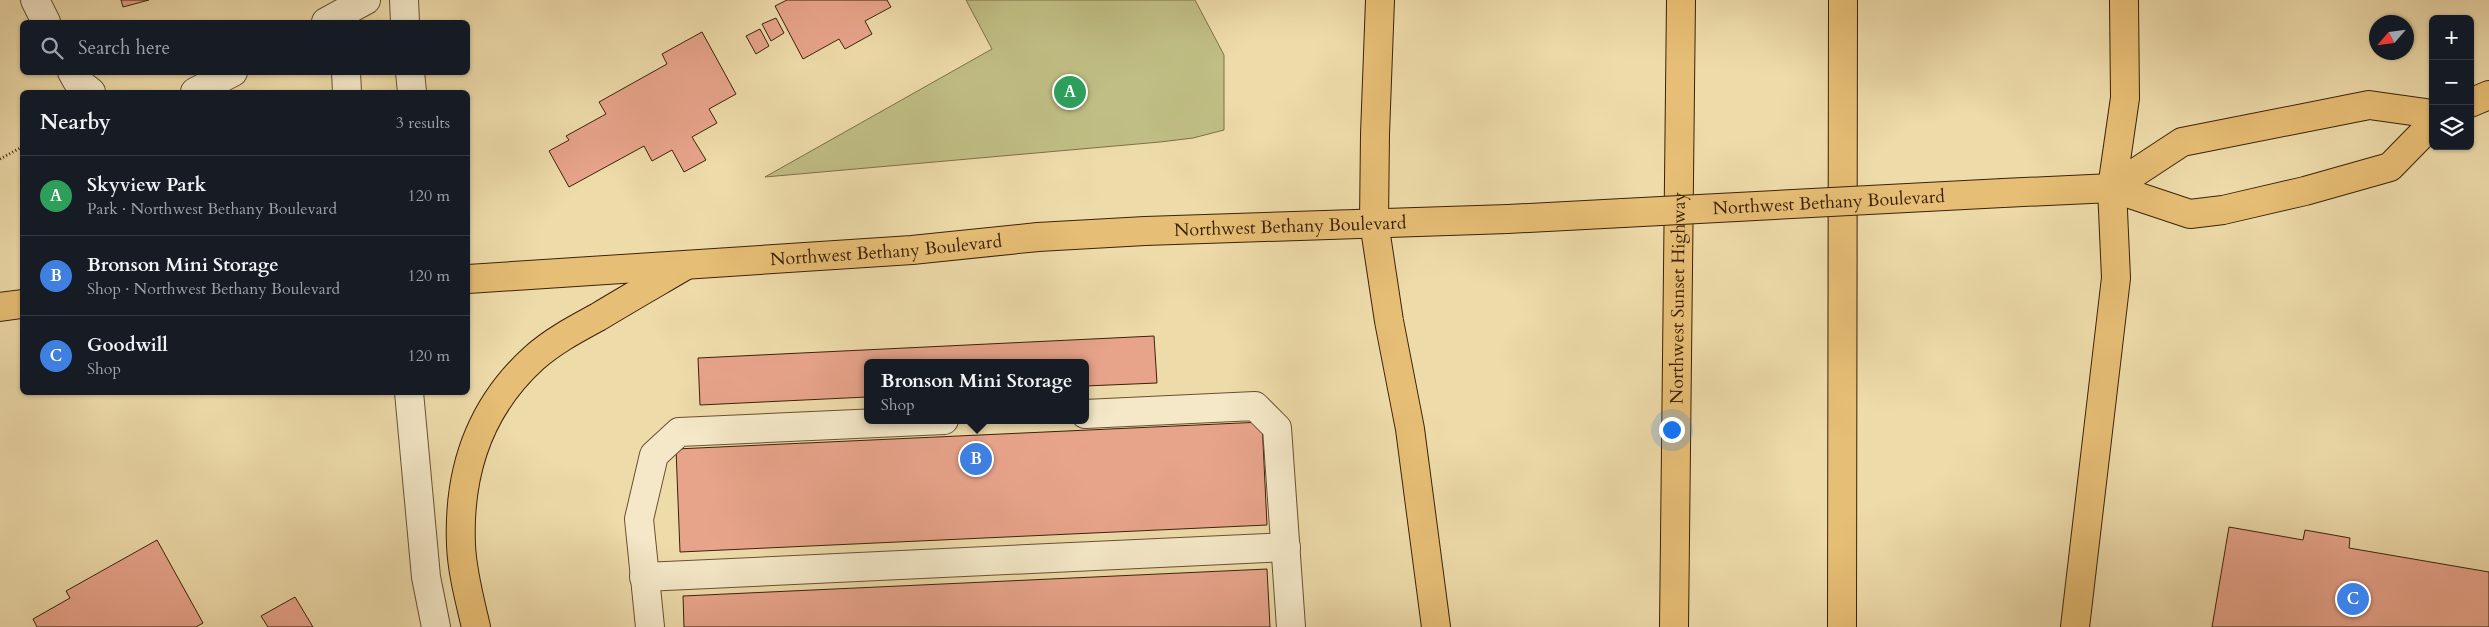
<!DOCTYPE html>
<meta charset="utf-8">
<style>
:root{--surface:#171b24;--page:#20242c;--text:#f1f3f6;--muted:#9ea1a6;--line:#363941;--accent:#c59692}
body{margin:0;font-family:Cardo,serif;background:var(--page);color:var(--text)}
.controls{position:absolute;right:15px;top:15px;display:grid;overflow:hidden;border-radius:8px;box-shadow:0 1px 4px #0004}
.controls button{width:45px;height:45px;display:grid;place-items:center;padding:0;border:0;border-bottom:1px solid var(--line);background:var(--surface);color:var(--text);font:25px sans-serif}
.compass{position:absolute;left:2369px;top:15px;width:45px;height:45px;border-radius:50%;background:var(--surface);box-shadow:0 1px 4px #0004;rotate:242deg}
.you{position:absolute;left:1671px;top:429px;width:18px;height:18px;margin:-12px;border:4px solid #fff;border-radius:50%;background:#1a73e8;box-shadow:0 0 0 8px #1a73e833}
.badge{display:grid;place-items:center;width:32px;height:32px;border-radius:50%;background:var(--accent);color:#fff;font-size:16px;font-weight:700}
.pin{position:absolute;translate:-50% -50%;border:2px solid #fff;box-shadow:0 1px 5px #0006}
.popup{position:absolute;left:864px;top:359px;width:225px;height:65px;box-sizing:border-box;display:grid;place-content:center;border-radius:8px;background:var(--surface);filter:drop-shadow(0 1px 4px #0005);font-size:16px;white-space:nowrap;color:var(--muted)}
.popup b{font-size:19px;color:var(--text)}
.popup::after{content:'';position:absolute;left:50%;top:100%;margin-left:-10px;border:10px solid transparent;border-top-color:var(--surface)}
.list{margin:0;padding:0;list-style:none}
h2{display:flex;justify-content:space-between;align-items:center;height:65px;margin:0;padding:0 20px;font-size:21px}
h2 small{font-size:16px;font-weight:400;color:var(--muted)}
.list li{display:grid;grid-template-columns:32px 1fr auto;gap:15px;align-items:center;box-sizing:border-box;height:80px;padding:0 20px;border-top:1px solid var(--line)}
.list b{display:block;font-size:19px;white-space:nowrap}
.list p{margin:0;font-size:16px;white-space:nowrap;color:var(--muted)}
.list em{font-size:16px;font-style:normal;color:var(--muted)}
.icon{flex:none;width:28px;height:28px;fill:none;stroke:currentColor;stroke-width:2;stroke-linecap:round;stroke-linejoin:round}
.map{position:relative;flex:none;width:2489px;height:627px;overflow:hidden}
.search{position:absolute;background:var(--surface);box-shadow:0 1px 4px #0004;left:20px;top:20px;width:450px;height:55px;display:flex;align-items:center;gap:12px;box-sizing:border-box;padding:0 18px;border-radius:8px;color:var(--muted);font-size:19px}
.panel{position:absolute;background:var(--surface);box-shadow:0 1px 4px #0004;left:20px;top:90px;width:450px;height:305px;border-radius:8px}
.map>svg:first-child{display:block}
</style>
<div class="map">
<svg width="2489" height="627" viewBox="0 0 2489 627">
<rect width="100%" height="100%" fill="#eedbaa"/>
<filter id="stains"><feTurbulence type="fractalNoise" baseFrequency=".004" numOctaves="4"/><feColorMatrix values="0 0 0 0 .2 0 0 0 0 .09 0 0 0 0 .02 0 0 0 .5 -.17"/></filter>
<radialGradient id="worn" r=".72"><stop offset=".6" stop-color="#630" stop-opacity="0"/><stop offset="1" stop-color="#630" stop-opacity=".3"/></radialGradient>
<path fill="#c0be84" stroke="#7e7046" d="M966,0H1195L1224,55V130L1193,138L1160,142L765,177L992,49Z"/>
<g fill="#e8a48b" stroke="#3b2108">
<path d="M121,0H149L123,7Z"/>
<path d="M787,0H887L891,7L865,21L872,34L845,49L839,39L803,59L775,6Z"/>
<path d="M776,18L784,33L771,41L762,24Z"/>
<path d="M760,29L769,46L756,54L746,36Z"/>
<path d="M702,32L736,94L709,109L717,123L692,137L706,160L684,172L672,150L652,161L644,146L569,187L549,151L569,140L566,136L606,114L599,102L667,64L662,54Z"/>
<path d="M1154,336L1157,383L1085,386V363H867V397L700,405L698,358Z"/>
<path d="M1262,422L1267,525L680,552L676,449Z"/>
<path d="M2229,527L2303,540L2305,530L2350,538L2349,548L2489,572V627H2212Z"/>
<path d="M157,540L203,623L196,627H37L33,619L70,598L66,591Z"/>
<path d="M1267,569L1270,627H684L683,596Z"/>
<path d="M295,597L313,627H268L261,616Z"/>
</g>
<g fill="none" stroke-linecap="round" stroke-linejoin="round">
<defs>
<g id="minor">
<path d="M35,0L46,22"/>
<path d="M404,0L405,22"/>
<path d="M326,22L366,0"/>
<path d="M72,72L77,81L91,92"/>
<path d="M346,72L347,92"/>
<path d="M410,72L412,92"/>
<path d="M195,92L233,72"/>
<path d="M409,392L426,577L436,627"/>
<path d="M1085,414L1255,406L1277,428L1291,627"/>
<path d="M644,577L1286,547"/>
<path d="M650,627L639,519L654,455L679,432L944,420"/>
</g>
<g id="major">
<path d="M2470,103L2489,95"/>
<path d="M2112,188L2182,142L2369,105L2433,114"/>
<path d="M2003,193L2112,188L2190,214L2223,210L2305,191L2390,167L2433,123"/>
<path id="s1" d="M468,279L912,250L1038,237L1145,231L1508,219L1623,213"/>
<path d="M0,307L22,304"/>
<path d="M476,627C470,601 462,572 461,545C458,472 479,408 534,358C553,341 576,329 598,317C626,300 654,284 683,267"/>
</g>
<g id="highway">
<path d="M1380,0L1375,134L1374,222L1389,321L1410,429L1436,627"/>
<path id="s2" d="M1674,627L1681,0"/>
<path d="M1842,627L1843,0"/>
<path d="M2075,627L2116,278L2112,188L2125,98L2124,0"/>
</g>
</defs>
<use href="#minor" stroke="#685030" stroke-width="30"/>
<use href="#major" stroke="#3b2108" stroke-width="30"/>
<use href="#highway" stroke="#3b2108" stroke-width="30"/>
<path stroke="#3b2108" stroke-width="3" stroke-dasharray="1 2.5" stroke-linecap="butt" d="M0,159L22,147"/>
<use href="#minor" stroke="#f4e8c8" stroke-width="28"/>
<use href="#major" stroke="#e7be75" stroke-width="28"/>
<use href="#highway" stroke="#e7be75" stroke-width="28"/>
<defs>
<g id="major-bridge">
<path id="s3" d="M1623,213L2003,193"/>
</g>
</defs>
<use href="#major-bridge" stroke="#3b2108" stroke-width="30" stroke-linecap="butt"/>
<use href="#major-bridge" stroke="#e7be75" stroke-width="28"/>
</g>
<g text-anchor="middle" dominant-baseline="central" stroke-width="5" stroke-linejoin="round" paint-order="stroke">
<g font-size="18" fill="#3b2108" stroke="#f4e8c8">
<text stroke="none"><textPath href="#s3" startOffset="206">Northwest Bethany Boulevard</textPath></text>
<text stroke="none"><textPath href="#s1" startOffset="824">Northwest Bethany Boulevard</textPath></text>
<text stroke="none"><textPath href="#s1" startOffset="419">Northwest Bethany Boulevard</textPath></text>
<text stroke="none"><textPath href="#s2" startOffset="329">Northwest Sunset Highway</textPath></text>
</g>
</g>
<rect width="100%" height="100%" filter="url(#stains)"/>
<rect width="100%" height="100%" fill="url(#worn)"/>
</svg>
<div class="controls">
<button>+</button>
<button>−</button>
<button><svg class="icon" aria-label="layers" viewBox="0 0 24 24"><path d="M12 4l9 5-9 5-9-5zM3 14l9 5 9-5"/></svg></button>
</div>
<svg class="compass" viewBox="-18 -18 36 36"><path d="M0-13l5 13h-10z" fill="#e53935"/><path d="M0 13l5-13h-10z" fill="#9ea1a6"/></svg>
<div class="you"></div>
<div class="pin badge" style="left:1070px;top:92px;background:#2e9e5b">A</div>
<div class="pin badge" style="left:976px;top:459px;background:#3f7fe0">B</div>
<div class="popup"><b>Bronson Mini Storage</b>Shop</div>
<div class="pin badge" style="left:2353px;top:599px;background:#3f7fe0">C</div>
<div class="search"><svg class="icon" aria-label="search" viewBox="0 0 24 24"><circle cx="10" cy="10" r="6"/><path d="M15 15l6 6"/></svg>Search here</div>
<section class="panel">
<h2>Nearby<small>3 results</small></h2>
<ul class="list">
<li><span class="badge" style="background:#2e9e5b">A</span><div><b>Skyview Park</b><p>Park · Northwest Bethany Boulevard</p></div><em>120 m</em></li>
<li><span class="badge" style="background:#3f7fe0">B</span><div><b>Bronson Mini Storage</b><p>Shop · Northwest Bethany Boulevard</p></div><em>120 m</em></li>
<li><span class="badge" style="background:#3f7fe0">C</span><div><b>Goodwill</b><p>Shop</p></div><em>120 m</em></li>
</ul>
</section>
</div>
